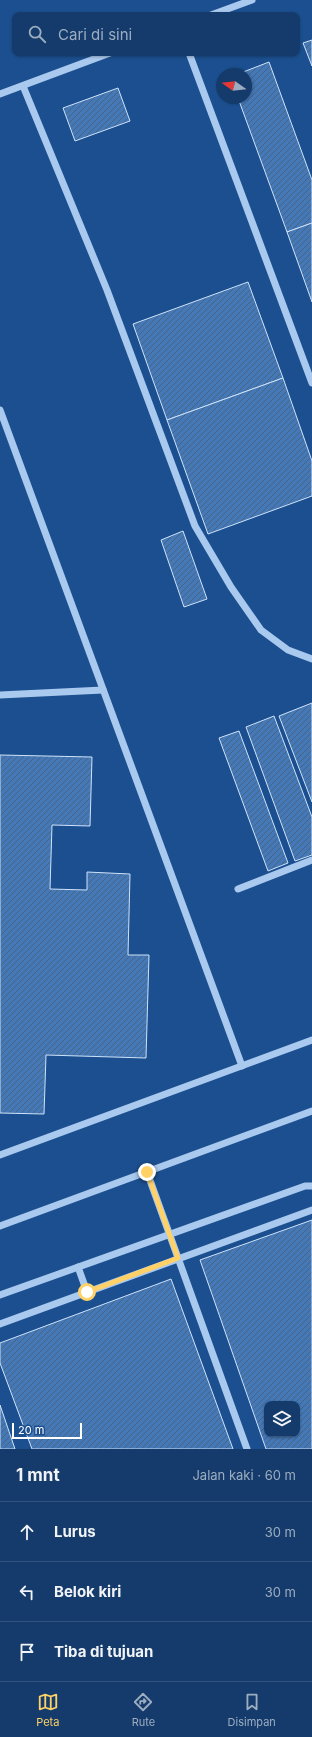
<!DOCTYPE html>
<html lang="id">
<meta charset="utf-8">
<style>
:root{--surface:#143b6b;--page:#1d4271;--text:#f1f3f6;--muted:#9dadc1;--line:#33557e;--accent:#ffd166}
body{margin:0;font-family:Inter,sans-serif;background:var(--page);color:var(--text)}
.controls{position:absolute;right:12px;bottom:12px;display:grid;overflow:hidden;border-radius:8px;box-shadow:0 1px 3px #0004}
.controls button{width:36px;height:36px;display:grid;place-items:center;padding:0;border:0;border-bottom:1px solid var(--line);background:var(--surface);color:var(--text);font:20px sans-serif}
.compass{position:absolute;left:216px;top:68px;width:36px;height:36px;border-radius:50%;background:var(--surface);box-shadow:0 1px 3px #0004;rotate:285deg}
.scale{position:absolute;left:12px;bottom:10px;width:70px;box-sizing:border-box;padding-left:4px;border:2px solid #fff;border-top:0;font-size:11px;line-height:14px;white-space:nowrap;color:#fff;-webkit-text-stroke:3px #1b4f8f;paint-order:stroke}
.stop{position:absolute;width:12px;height:12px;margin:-9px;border:3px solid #ffd166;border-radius:50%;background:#fff}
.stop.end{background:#ffd166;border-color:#fff;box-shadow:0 1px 4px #0008}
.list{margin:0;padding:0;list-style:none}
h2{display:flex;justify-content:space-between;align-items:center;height:52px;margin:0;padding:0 16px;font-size:17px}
h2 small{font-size:13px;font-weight:400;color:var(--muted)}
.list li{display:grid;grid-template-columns:26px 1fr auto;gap:12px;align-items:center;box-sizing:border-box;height:60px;padding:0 16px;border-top:1px solid var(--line)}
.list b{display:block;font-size:15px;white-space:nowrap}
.list em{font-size:13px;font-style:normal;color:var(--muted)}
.icon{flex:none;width:22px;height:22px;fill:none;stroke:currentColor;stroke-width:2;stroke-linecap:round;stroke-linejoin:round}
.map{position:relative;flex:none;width:312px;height:1449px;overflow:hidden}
.search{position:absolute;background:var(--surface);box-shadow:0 1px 3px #0004;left:12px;right:12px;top:12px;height:44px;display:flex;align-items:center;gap:10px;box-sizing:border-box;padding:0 14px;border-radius:8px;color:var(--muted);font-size:15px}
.sheet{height:232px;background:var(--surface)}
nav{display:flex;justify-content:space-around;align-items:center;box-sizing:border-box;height:56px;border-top:1px solid var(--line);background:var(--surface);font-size:11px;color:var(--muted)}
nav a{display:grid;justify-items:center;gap:2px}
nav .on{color:var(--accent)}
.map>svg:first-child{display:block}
</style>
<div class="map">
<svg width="312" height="1449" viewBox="0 0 312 1449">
<defs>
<pattern id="building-hatch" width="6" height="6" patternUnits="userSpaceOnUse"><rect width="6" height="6" fill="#4478b7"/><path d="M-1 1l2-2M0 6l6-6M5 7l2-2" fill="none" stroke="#486282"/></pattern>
</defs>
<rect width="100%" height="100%" fill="#1b4f8f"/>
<g fill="url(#building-hatch)" stroke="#cfe3fa" fill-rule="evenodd">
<path d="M312,40V66L303,43Z"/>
<path d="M269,62L312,180V223L287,232L238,98H246V74H238Z"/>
<path d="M118,88L130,121L75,141L63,108Z"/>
<path d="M312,223V302L287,232Z"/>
<path d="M248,282L283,378L167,420L133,324Z"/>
<path d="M283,378L312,461V496L208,534L167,420Z"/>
<path d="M183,531L207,599L184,607L161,540Z"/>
<path d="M312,703V802L279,716Z"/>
<path d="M274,716L312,817V855L295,861L246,727Z"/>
<path d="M239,731L288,863L268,871L219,738Z"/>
<path d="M0,755L92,757L90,826L52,825L50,889L87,890V872L130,874L128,955H149L146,1058L46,1055L44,1114L0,1113Z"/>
<path d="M312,1220V1449H266L200,1260ZM267,1404H297V1434H267Z"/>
<path d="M171,1279L233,1449H32L0,1363V1343Z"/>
<path d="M0,1405L15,1449H0Z"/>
</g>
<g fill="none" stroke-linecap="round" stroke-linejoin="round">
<g stroke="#a9c9ee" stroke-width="7">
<path d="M211,15L252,0"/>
<path d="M189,53L312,383"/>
<path d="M23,86L107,290L195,526L231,587L261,630L288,650L312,659"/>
<path d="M0,94L110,53"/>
<path d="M0,410L242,1066"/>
<path d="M0,695L103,690"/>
<path d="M238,889L312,860"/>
<path d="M0,1155L312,1040"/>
<path d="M147,1172L247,1449"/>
<path d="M0,1226L312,1111"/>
<path d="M78,1267L87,1292"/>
<path d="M0,1295L305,1186H312"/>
<path d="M0,1324L312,1210"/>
</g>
</g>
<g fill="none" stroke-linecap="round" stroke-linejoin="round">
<path stroke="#ffd166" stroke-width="5" d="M87,1292L178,1258L147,1172"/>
</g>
</svg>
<div class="controls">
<button><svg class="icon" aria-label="layers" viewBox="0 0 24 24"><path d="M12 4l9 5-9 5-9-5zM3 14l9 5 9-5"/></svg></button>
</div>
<svg class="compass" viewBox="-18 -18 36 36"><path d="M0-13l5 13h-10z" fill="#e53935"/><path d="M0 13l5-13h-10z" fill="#9dadc1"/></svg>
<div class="scale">20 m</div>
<div class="stop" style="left:87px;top:1292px"></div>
<div class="stop end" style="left:147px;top:1172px"></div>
<div class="search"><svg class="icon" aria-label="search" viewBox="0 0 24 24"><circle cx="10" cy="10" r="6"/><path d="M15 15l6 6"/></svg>Cari di sini</div>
</div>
<section class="sheet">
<h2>1 mnt<small>Jalan kaki · 60 m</small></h2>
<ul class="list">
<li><svg class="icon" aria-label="ahead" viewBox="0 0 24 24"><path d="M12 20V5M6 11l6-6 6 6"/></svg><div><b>Lurus</b></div><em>30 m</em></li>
<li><svg class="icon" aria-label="left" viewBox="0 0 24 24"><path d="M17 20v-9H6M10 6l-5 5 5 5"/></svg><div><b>Belok kiri</b></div><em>30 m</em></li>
<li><svg class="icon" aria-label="arrive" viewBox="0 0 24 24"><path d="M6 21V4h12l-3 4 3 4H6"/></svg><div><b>Tiba di tujuan</b></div></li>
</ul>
</section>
<nav>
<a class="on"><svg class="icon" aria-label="map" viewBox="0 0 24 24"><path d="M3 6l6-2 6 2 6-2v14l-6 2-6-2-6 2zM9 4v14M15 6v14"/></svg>Peta</a>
<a><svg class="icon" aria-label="directions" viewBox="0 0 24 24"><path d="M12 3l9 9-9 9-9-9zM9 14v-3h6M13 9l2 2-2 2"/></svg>Rute</a>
<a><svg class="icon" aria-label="saved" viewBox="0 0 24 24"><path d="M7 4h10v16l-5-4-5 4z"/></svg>Disimpan</a>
</nav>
